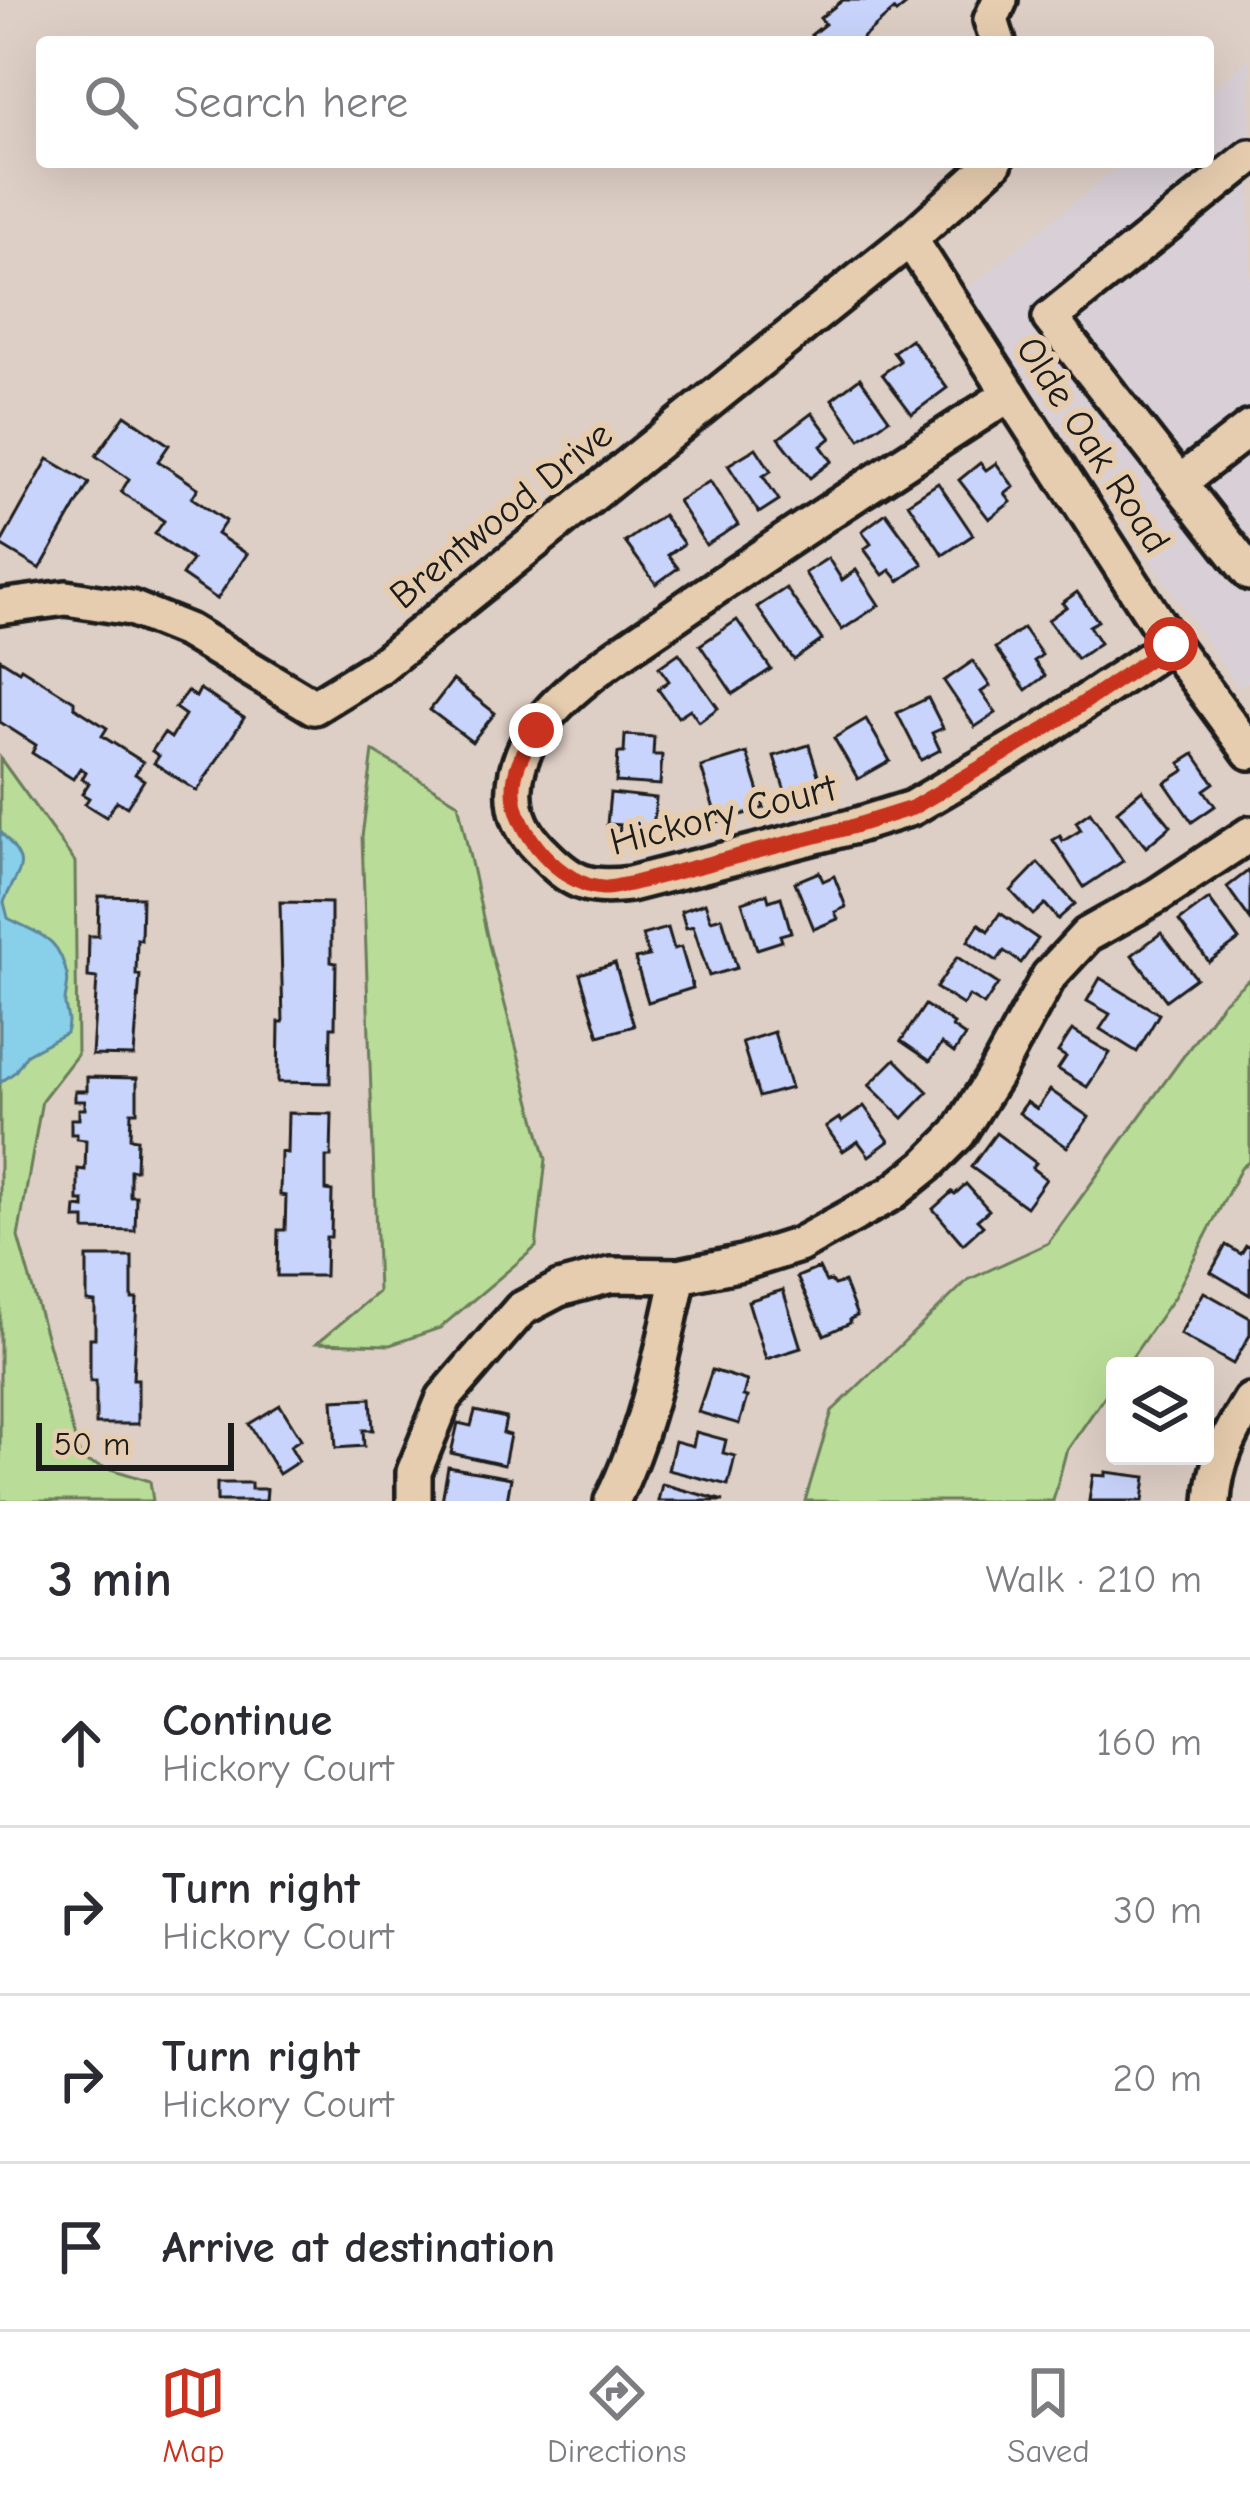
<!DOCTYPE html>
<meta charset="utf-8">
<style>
:root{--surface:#fff;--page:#f7f7f7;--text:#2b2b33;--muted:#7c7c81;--line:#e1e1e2;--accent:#c8321e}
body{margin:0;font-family:"Comic Neue",sans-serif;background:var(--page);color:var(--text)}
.controls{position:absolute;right:36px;bottom:36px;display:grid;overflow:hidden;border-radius:12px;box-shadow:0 12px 48px #0002}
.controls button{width:108px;height:108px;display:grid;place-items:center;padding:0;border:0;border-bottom:3px solid var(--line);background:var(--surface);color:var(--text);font:60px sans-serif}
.scale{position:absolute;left:36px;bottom:30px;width:198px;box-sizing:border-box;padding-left:12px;border:6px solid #1c1c1c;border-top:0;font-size:33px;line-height:42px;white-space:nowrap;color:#1c1c1c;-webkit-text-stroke:9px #e7cdaf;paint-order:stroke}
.stop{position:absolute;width:36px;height:36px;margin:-27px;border:9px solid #c8321e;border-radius:50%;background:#fff}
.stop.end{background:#c8321e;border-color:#fff;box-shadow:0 3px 12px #0008}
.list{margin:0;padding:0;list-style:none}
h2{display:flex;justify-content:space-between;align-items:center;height:156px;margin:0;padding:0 48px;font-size:51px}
h2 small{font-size:39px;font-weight:400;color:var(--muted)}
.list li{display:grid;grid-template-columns:78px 1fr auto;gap:36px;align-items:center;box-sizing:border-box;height:168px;padding:0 48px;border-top:3px solid var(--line)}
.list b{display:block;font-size:45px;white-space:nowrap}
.list p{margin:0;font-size:39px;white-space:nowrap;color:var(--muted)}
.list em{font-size:39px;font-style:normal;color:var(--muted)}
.icon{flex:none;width:66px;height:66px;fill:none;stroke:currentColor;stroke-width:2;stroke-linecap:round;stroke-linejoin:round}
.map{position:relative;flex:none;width:1250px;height:1501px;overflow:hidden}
.search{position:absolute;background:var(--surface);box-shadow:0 12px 48px #0002;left:36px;right:36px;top:36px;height:132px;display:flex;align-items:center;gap:30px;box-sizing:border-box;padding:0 42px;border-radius:12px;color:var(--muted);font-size:45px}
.sheet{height:828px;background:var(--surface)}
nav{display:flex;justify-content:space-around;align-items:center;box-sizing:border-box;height:168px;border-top:3px solid var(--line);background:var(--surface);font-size:33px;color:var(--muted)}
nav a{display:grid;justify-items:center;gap:6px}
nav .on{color:var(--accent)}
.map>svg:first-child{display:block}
</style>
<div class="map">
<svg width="1250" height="1501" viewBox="0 0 1250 1501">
<rect width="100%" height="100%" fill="#decfc6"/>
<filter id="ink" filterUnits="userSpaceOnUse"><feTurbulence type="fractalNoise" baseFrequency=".00833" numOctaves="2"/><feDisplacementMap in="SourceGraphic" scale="24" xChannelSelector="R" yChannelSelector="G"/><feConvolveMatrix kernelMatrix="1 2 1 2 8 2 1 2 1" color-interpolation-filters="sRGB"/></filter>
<g filter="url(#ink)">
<path fill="#d8d0d6" d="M1250,58V681L1238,687L965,291L1123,162H1208V93Z"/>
<g fill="#b9dd98" stroke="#6a7c5a" stroke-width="3">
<path d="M373,751L458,803L489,945L546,1159L536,1247L440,1328L390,1345L317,1343L378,1292L362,837Z"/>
<path d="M0,758L75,862L77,1055L42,1100L18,1237L81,1460L150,1481L153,1501H0Z"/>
<path d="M1250,978V1161L1241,1168L1174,1297L1126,1366H1115V1381L1066,1452L1053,1501H805L832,1411L968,1280L1048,1243L1222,1003Z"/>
</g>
<path fill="#88cfea" stroke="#5d8798" stroke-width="3" d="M0,831C33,868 20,864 4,902L8,918C41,936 58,935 67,975C70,986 64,995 65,1005C67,1017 70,1020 66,1033L27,1054L15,1072L0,1083Z"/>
<g fill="#c9d4fc" stroke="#1c1c1c" stroke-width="3">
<path d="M843,0H912L896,13L894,10L858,42H817L811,35L825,24L820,18Z"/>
<path d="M911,339L947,388L912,414L882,374L900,361L893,352Z"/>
<path d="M860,378L889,419L860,439L832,399Z"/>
<path d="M812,413L831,438L821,446L832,461L810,478L779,438Z"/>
<path d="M125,415L169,445L158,461L198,488L192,498L226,521L217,534L247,554L217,599L182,575L192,560L155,534L164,521L121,492L129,479L96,456Z"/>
<path d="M756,448L771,471L763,476L779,500L759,513L728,465Z"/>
<path d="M48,459L89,483L40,569L0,545Z"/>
<path d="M980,463L986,470L996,463L1014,487L1005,494L1011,502L989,519L959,480Z"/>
<path d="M710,481L738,525L706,545L678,501Z"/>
<path d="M938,483L973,535L943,555L908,503Z"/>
<path d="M886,513L923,564L899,581L890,570L883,575L864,549L871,544L862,531Z"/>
<path d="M663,515L684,544L668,555L678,568L656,584L625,542Z"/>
<path d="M828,558L842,580L856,570L879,605L842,630L805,573Z"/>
<path d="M786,588L822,640L794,660L757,607Z"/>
<path d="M1077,592L1098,621L1089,626L1100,643L1077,659L1048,620L1066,607L1062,603Z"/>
<path d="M737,620L771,669L733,694L700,645Z"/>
<path d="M1023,628L1042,655L1034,661L1045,676L1026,690L995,648Z"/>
<path d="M679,653L718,708L699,722L690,709L678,717L658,689L669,681L659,667Z"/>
<path d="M0,659L19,671L21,668L74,701V707L107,728L102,736L143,762L135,774L144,780L127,807L117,801L106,817L85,804L89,798L82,794L89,783L82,779L86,772L80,768L73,779L32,753L36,745L0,722Z"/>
<path d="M973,661L990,686L981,692L996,713L975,727L944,681Z"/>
<path d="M453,680L495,713L472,742L430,710Z"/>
<path d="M200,689L244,718L197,791L154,763L159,756L152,751L164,733L171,738L185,715L175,708L187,691L196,697Z"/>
<path d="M928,698L943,728L932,733L940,750L921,760L897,713Z"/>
<path d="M866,719L890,761L858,779L834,738Z"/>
<path d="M625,735L654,737L653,755H662L660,785L616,782L618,753H624Z"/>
<path d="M809,745L823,791L788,801L774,756Z"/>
<path d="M747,753L764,808L718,822L701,767Z"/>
<path d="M1194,754L1214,783L1204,790L1215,806L1192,822L1165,783L1185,770L1180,763Z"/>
<path d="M1142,790L1171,826L1146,847L1117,811Z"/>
<path d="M610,793L656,798L652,840L619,837L620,825L607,824Z"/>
<path d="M1090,812L1123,861L1084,887L1053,840L1060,836L1063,841L1081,830L1076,822Z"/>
<path d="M1038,863L1075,904L1058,919L1045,904L1033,915L1011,891Z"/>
<path d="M1248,871L1250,875V919L1227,887Z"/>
<path d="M819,872L823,881L834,876L846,907L835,912L838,919L814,929L795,882Z"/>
<path d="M767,894L769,901L781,897L791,932L780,935L782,941L757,949L742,902Z"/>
<path d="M99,896L142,897L141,940L137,939L136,975H140L134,1056L92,1055L97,978L88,977L89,936H98Z"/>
<path d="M1209,899L1239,940L1209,962L1179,921Z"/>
<path d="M280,902L331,903V962L336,963L335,1027H331L330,1083L278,1082L279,1022H283Z"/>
<path d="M705,903L711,920L722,917L737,968L709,976L693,926L686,928L681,911Z"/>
<path d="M1000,913L1038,939L1021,963L1004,951L997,961L968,941L979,924L988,931Z"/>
<path d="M668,928L674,949L681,947L693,988L648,1002L635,959L649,956L642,935Z"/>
<path d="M1161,933L1196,978L1166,1000L1132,955Z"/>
<path d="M957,957L998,984L984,1005L969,996L963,1005L936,988Z"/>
<path d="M615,963L634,1026L599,1036L580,974Z"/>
<path d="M1100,978L1159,1014L1137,1052L1100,1029L1110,1014L1087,1001Z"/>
<path d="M925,1005L954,1024L952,1027L965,1036L954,1053L942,1044L930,1061L901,1041Z"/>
<path d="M1072,1030L1110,1053L1087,1087L1058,1069L1066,1057L1058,1052Z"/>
<path d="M774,1032L791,1088L759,1097L742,1042Z"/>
<path d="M895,1059L928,1092L903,1118L869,1085Z"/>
<path d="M87,1077L137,1078V1112H131L130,1138L137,1139L136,1170H130V1196H136L135,1231L85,1230V1219H75L76,1207L84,1208V1201H78V1169L85,1170L86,1140L77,1139V1134H71V1119H79V1109H85V1101H75V1091H87Z"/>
<path d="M1050,1090L1089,1117L1067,1147L1019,1113L1027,1102L1037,1109Z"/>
<path d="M864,1106L889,1141L869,1156L858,1141L843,1151L826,1127L839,1118L842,1122Z"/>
<path d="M288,1113L332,1114L331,1157H326V1190L332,1191L331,1237H326L325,1276H277L278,1230H285L286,1196L280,1195L281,1152L287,1153Z"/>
<path d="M996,1133L1036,1163L1032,1168L1046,1179L1026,1207L971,1167Z"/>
<path d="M966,1184L989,1210L977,1220L983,1226L963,1244L933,1209L952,1192L955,1194Z"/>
<path d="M1226,1245L1241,1254L1246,1246L1250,1248V1295L1211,1272Z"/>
<path d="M87,1257H132V1299H137L133,1379H138V1424H96V1381H90V1338H95V1302L87,1301Z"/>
<path d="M819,1268L826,1282L831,1281L834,1285L844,1282L857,1316L850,1319V1323L824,1335L797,1277Z"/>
<path d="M783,1290L801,1348L766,1359L748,1301Z"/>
<path d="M1204,1292L1250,1318V1335L1233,1364L1180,1334Z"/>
<path d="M712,1370L747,1381L743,1396L747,1397L739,1424L698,1412Z"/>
<path d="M371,1398L373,1430H363L364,1446L336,1448L333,1400Z"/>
<path d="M280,1405L301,1439L290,1446L299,1461L279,1474L249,1424Z"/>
<path d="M475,1411L506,1418L503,1433L510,1435L504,1465L451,1453L458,1423L471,1426Z"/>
<path d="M696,1432L726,1440L723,1453L735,1456L728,1485L668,1470L675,1441L693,1446Z"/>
<path d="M448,1467L511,1478L507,1501H442Z"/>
<path d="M1106,1472L1146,1477L1143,1501H1089L1093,1475L1106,1476Z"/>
<path d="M217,1483H251V1489H267L266,1501H217Z"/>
<path d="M662,1484L724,1501H658Z"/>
</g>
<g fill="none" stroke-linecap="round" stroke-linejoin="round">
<defs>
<g id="minor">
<path d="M998,42L991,20L1000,0"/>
<path d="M1250,157L1050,318L1250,573"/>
<path d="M910,239L1171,644L1250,752"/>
<path d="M1010,394C897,467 784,540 673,617C629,648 569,683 538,727C510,767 503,814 541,851C571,882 586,890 630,884L851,827L912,808L1036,735L1171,644"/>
<path d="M1179,483L1250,428"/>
<path d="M0,607L66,598L131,608L188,631L314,707L379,667L910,239L995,162"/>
<path d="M414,1501V1472L444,1398L521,1309L559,1289L611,1275L679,1276L742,1263L799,1245L891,1194L927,1165L958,1134L995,1075L1049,976L1087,935L1158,895L1250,834"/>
<path d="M612,1501C647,1431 662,1352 679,1276"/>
<path d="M1213,1501C1215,1462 1230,1434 1250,1401"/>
</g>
</defs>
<use href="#minor" stroke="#1c1c1c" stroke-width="42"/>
<use href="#minor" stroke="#e7cdaf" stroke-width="33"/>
</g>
</g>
<g fill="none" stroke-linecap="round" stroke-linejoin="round" filter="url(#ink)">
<path stroke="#c8321e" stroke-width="15" d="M536,730C525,750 513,767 514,791C514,831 561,885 602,888C610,889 621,885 630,884L851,827L912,808L1036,735L1171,644"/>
</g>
<g text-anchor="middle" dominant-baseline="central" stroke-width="12" stroke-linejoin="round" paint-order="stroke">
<g font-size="39" fill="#1c1c1c" stroke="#e7cdaf">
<text transform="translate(1093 445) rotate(57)">Olde Oak Road</text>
<text transform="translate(501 515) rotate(-39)">Brentwood Drive</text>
<text transform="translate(723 815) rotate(-14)">Hickory Court</text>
</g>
</g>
</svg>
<div class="controls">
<button><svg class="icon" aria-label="layers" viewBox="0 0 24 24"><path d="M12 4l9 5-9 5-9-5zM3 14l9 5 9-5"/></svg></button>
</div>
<div class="scale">50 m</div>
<div class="stop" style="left:1171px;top:644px"></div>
<div class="stop end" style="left:536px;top:730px"></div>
<div class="search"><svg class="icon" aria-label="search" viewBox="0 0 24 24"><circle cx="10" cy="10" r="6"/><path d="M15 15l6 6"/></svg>Search here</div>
</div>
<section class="sheet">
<h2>3 min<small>Walk · 210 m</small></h2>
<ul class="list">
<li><svg class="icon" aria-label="ahead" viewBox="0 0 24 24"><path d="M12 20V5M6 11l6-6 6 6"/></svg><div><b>Continue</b><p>Hickory Court</p></div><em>160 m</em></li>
<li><svg class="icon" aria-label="right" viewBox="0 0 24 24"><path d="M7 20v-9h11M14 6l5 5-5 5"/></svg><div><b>Turn right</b><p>Hickory Court</p></div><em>30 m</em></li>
<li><svg class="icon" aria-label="right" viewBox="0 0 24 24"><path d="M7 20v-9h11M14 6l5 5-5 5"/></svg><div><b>Turn right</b><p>Hickory Court</p></div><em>20 m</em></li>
<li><svg class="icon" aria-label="arrive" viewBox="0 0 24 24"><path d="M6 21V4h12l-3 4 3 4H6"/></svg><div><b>Arrive at destination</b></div></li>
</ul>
</section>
<nav>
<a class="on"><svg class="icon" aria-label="map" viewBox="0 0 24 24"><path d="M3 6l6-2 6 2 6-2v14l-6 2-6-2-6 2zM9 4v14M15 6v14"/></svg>Map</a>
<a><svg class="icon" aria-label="directions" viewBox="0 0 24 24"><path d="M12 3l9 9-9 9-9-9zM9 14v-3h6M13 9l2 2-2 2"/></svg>Directions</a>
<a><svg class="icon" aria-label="saved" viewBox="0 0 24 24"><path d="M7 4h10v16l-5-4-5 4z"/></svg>Saved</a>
</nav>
